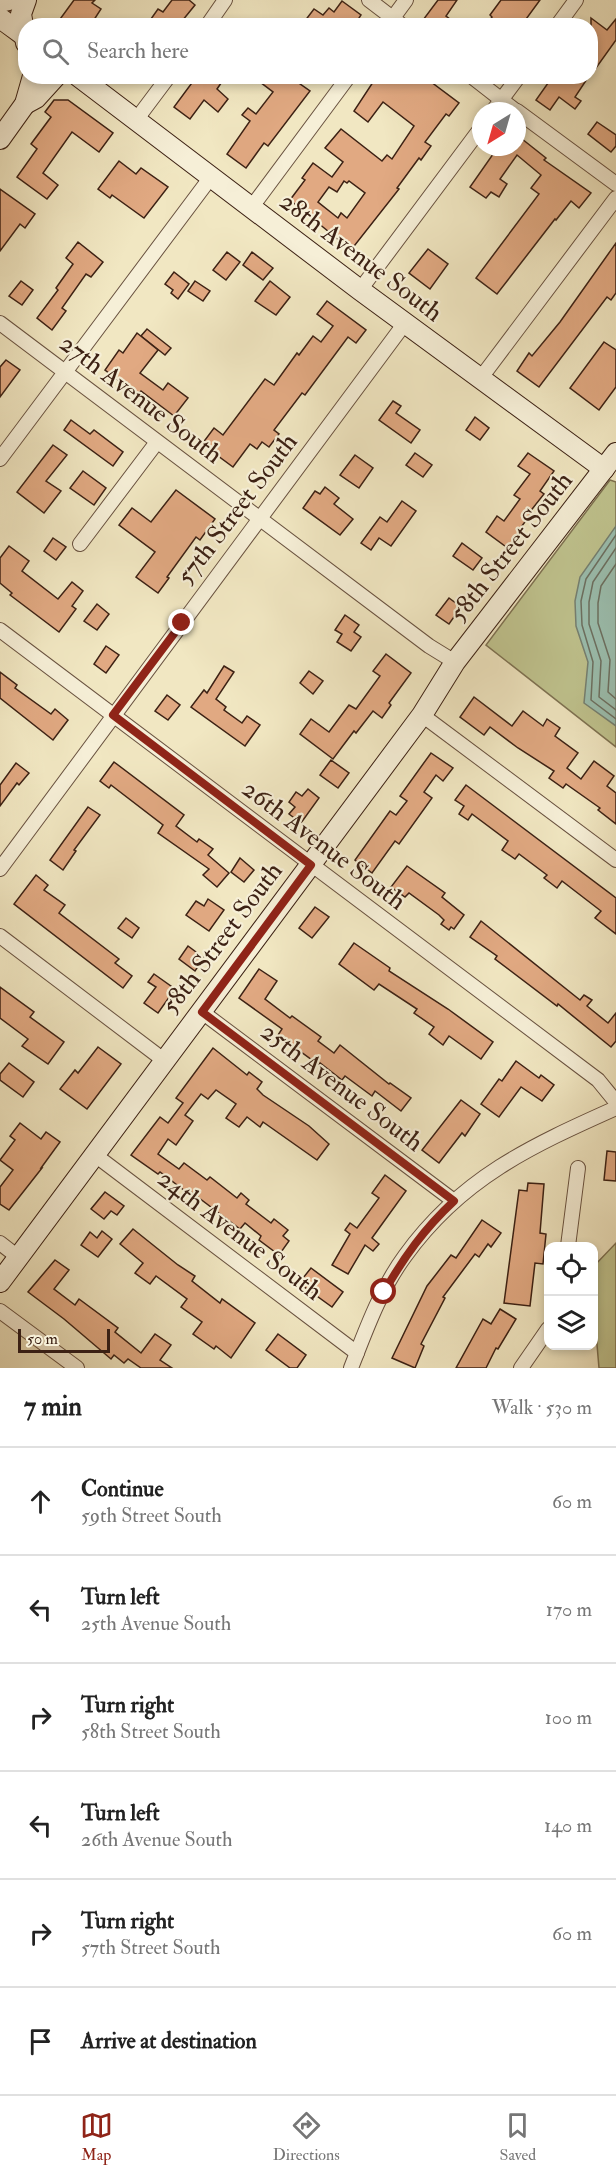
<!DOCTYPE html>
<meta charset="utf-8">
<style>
:root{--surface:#fff;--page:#f2f2f2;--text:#222;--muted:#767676;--line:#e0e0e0;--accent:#8f2418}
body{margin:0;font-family:"IM FELL Double Pica",serif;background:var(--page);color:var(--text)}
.controls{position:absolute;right:18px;bottom:18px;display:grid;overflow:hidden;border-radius:12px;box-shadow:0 3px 9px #0003}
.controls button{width:54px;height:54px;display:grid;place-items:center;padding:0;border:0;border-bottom:2px solid var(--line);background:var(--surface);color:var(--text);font:30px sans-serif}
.compass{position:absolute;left:472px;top:102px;width:54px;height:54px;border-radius:50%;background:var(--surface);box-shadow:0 3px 9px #0003;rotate:217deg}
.scale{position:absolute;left:18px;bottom:15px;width:92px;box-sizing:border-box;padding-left:6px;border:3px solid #3c2114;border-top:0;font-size:16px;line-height:21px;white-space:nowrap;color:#3c2114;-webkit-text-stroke:4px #f6efd7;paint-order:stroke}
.stop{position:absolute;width:18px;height:18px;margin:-14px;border:4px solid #8f2418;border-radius:50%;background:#fff}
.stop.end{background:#8f2418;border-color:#fff;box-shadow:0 2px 6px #0008}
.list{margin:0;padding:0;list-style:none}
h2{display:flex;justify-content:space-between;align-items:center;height:78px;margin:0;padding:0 24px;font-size:26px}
h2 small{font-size:20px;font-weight:400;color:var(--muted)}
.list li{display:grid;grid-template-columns:39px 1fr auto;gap:18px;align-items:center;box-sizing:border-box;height:108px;padding:0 24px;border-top:2px solid var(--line)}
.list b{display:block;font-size:22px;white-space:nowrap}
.list p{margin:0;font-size:20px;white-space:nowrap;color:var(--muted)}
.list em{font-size:20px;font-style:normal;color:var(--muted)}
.icon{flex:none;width:33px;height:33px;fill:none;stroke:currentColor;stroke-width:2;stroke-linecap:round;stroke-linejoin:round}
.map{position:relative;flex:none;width:616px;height:1368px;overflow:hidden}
.search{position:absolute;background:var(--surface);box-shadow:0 3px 9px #0003;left:18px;right:18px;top:18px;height:66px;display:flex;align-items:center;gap:15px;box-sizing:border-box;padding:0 21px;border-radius:24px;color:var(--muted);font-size:22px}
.sheet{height:726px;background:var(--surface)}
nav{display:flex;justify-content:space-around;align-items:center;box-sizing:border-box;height:84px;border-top:2px solid var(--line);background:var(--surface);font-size:16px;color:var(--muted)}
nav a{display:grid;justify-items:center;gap:3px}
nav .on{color:var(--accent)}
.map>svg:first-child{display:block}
</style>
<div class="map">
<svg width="616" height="1368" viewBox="0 0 616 1368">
<rect width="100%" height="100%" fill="#f1e7c2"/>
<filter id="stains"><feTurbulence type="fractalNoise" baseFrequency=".00333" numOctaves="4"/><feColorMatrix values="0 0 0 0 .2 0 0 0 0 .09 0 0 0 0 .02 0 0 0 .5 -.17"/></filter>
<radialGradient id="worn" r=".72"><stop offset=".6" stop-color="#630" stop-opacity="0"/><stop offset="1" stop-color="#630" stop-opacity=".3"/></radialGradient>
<g fill="#c0c48f" stroke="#7e7252" stroke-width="1.5">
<path d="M610,480L616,482V747L486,645Z"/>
<path d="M616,1243V1368H599L594,1309V1266Z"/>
</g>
<path fill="#9bc0b1" stroke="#758072" stroke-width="1.5" d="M616,526V726L584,703L588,662L576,626L575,601L580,577Z"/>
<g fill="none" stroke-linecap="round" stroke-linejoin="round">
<g stroke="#6c7062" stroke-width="1.5">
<path d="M616,535L586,579L581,601L582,625L593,662L591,700L616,719"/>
<path d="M616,548L593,582L589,602V624L601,661L599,697L616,710"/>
<path d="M616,564L601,586L598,603V623L610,660L608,692L616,699"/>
</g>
</g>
<g fill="#e1a982" stroke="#3c2114" stroke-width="1.5" fill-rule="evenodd">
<path d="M74,0H95L92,3L101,9L90,26H55Z"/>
<path d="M172,0H189L195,5L178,26H146L158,9L163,12Z"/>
<path d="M438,0H457L446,16L459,26H431L423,20Z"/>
<path d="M501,0H540L521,26H486L492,17L490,15Z"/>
<path d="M342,1L361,15L354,26H301L314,9L323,15L329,8L334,12Z"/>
<path d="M591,18L607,30L616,19V40L591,75Z"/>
<path d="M197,76H226L217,89L228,99L218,112L204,100L190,119L174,107Z"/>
<path d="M252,76H300L296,81L310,91L268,146L264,143L246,168L227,154L250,121L242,115L248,108L256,114L273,92Z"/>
<path d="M377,76H423L459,103L449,116L446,114L425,142L431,146L421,160L419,158L397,188L399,189L351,250L290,200L305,180L302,178L313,163L332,177L343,162L325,148L341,129L382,161L387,155L392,159L414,126L383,102L368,122L354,111ZM344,181L347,183L349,181L365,193L347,218L341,213L338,218L318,202L329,187L337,192Z"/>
<path d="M553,76H589L575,97L581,101L575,109L559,97L550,110L536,100Z"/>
<path d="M54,100H68L113,133L99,152L72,132L43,173L58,185L47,199L17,177L37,149L31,144L51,117L45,112Z"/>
<path d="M597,122L616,135V146L611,152L588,134Z"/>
<path d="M517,135L546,158L544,160L591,193L579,208L571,201L556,220L555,219L497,294L476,278L539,194L531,188L541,175L517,155L500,179L507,184L499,197L491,192L486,198L470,187L498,147H517Z"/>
<path d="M119,161L136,174L141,168L168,187L144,218L112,195L110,198L98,189Z"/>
<path d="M0,189L35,214L25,228L20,224L0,251Z"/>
<path d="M78,242L103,262L91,277L86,274L62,308L66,311L52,330L37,318L58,290L56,288L73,264L66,258Z"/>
<path d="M616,243V293L611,300L607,297L539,387L517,371L529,353L532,356L560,322Z"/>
<path d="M428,249L448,264L430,289L409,273Z"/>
<path d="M227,252L240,262L226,280L213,270Z"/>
<path d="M252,252L273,268L263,280L243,265Z"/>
<path d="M174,272L189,284L178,299L171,293L173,290L165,284Z"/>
<path d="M21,281L33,290L22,305L9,296Z"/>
<path d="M195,281L210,291L203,301L188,291Z"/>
<path d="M270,281L290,297L276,315L255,301Z"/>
<path d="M327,301L366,330L356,343L348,337L305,395L302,393L274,430L279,434L269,447L262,442L257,449L250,444L233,467L202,444L214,428L223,435L265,379L274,385L297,353L299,355L313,336L321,342L333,326L317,314Z"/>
<path d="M147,329L171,348L165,355L141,336Z"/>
<path d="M137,333L158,350L140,373L163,390L168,383L188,398L174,416L141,391L138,395L105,370L119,350L123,353Z"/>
<path d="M604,342L616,350V387L599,410L570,388Z"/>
<path d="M6,360L20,370L0,397V367Z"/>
<path d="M393,401L401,406L396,413L420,430L411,443L379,420Z"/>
<path d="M475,417L489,428L480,440L466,430Z"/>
<path d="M71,420L90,434L94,430L123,452L113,466L64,430Z"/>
<path d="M53,445L67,455L46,481L61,491L44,513L17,492Z"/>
<path d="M415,453L432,465L423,477L406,465Z"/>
<path d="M528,453L554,471L540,491L544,494L529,513L531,514L518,531L521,533L509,549L486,532L497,516L504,521L520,499L514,495L530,474L518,466Z"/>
<path d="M355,455L373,468L359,488L340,475Z"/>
<path d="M83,471L106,488L94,505L70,488Z"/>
<path d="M325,487L339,498L334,504L353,519L340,535L303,508L315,491L320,494Z"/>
<path d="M176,490L215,519L200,540L196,537L167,577L169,578L158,593L136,577L155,552L119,525L132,508L151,522Z"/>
<path d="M402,501L416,511L391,546L379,538L371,550L361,543L380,517L387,522Z"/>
<path d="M53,538L66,547L56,560L44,551Z"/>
<path d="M462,543L482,558L473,570L453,556Z"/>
<path d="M9,546L29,561L22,571L58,599L72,582L83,591L72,606L76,609L59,632L10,595L12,593L0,583V558Z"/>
<path d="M449,598L461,607L449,624L436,615Z"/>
<path d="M97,604L109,614L97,630L84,621Z"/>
<path d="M345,615L359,625L354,632L361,637L351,651L337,642L342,634L335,630Z"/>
<path d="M106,646L119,655L106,673L94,664Z"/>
<path d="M386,654L411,673L389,703L391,705L382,718L373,711L356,733L354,731L333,759L300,734L311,719L329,732L349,705L356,709L380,676L373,671Z"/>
<path d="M224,666L234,672L216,699L226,707L224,710L242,723L247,716L260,725L245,746L191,707L204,690L207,693Z"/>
<path d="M309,671L323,681L313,694L300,683Z"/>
<path d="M0,672L17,685L15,688L51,714L55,709L68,720L53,740L0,698Z"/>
<path d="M167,695L180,705L168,720L155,711Z"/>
<path d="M474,697L512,726L523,711L543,726L547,719L560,728L555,736L578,753L567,768L581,779L594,761L614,776L607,786L616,793V824L598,810L600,808L566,784L563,788L549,778L554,771L518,748L490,727L484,735L460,717Z"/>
<path d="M431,753L453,768L443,781L436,775L424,792L432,798L399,844L395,841L372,873L355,860L390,811L396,815L407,801L400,796Z"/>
<path d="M331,760L349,773L338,788L320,775Z"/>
<path d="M114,762L184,815L176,826L197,842L199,839L213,849L208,855L229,873L217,887L203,875L209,869L158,833L163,825L111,785L109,788L100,781Z"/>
<path d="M16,763L29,773L19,785L17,783L0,806V785Z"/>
<path d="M466,785L616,898V934L595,918L601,911L562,881L557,888L544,878L547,875L519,854L515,859L502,850L508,841L472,814L468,820L459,814L464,806L455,800Z"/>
<path d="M308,789L319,798L301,823L289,814L295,807L289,802L296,792L302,796Z"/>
<path d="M88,807L100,815L74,850L76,851L63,870L50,860Z"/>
<path d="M240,858L254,870L244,882L231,872Z"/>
<path d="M407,866L445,893L442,897L464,915L454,929L451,927L449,930L441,924L444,920L439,915L409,893L405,897L391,887Z"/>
<path d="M36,875L48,885L44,890L65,905L59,913L119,959L115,963L132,976L123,988L14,904Z"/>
<path d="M208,899L224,910L209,931L186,915L196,901L204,906Z"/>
<path d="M315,907L329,917L312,938L299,928Z"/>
<path d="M126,918L139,928L132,938L118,928Z"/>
<path d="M481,921L580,1000L584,995L592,1000L587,1006L608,1023L616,1013V1041L611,1047L558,1004L557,1006L495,959L497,956L470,937Z"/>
<path d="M354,943L390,968L389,971L448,1009L493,1042L481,1059L449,1036L443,1045L429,1034L434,1027L414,1013L417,1009L379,984L374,990L339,964Z"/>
<path d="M188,946L204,958L195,971L179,959Z"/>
<path d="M259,969L277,981L265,999L290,1018L292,1016L321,1037L318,1041L334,1053L340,1045L389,1084L390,1083L411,1098L401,1111L375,1091L372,1096L345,1076L342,1080L320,1063L319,1065L278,1035L282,1029L239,998Z"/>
<path d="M154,974L175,989L158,1013L144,1003L156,987L148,982Z"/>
<path d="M0,987L34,1012L30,1017L64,1042L48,1064L22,1046L28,1039L0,1018Z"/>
<path d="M98,1047L121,1064L87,1109L60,1089L75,1070L78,1073Z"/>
<path d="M213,1048L247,1075L249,1072L262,1082L257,1089L263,1095L309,1126L329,1144L317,1160L263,1122L260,1127L247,1117L239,1127L226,1118L236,1104L216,1090L208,1099L201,1094L185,1115L193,1121L176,1145L168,1139L158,1154L179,1169L184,1163L207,1180L210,1177L237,1198L241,1193L249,1200L246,1204L271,1223L274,1219L288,1230L283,1236L289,1241L279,1255L259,1240L261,1236L245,1223L240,1229L191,1192L189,1194L160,1172L158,1174L131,1155L160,1117L168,1123L183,1103L176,1098Z"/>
<path d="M516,1061L539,1078L541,1075L554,1085L542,1101L521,1087L499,1117L481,1104L499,1079L502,1081Z"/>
<path d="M9,1063L34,1082L23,1097L0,1080V1074Z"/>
<path d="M461,1100L480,1114L465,1136L462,1133L439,1163L422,1150Z"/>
<path d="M20,1123L41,1139L46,1132L60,1142L41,1168H42L9,1210L0,1204V1187L13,1170L0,1160L15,1140L10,1136Z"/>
<path d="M607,1151L616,1152V1181L604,1180Z"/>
<path d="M385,1175L406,1191L372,1238L379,1244L373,1251L365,1245L348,1274L332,1265L350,1234L345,1230L350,1223L357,1228L379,1198L372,1193Z"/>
<path d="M528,1183L544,1184L540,1233L546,1234L543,1264L535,1263L530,1306L504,1303L519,1190L527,1191Z"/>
<path d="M105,1192L124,1206L117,1215L111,1211L104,1219L91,1209Z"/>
<path d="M482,1220L501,1233L491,1247L488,1244L479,1257L475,1254L443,1297L445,1298L421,1344L424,1346L415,1368L392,1358L427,1286L451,1255L456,1258Z"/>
<path d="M133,1229L178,1265L195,1276L192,1281L220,1303L222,1299L255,1323L231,1358L216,1346L214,1349L193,1334L202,1322L181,1307L187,1299L156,1276L150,1284L135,1273L143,1263L120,1244Z"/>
<path d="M102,1231L112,1239L98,1257L81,1245L90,1232L97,1238Z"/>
<path d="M55,1260L69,1270L54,1289L75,1305L79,1299L118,1328L115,1332L141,1353L155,1334L171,1345L160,1360L172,1368H141L128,1359L124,1363L114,1355L111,1359L64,1319L28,1292Z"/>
<path d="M311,1268L343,1292L332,1307L299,1283Z"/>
<path d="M500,1309L516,1319L498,1349L496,1348L486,1368H456L483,1319L491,1324Z"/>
<path d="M278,1334L306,1355L297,1368H290L266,1350Z"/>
</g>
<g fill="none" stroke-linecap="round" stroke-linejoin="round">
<defs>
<g id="street">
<path d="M369,0L403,26"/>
<path d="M207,26L225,0"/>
<path d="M387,26L406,0"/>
<path d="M557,26L576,0"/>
<path d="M471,76L516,111"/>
<path d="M493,111L519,76"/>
<path d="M517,111L616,184"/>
<path d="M136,120L169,76"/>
<path d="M251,208L349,76"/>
<path d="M360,290L481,128"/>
<path d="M0,323L429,646L455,662"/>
<path d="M480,379L616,198"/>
<path d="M0,459L211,177"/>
<path d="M80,544L157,442"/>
<path d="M0,630L598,1080L616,1102"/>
<path d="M422,715L616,860"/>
<path d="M0,869L405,323"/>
<path d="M0,936L165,1061"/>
<path d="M202,1012L454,1201"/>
<path d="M95,1155L357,1353"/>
<path d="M0,1243L18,1257"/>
<path d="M568,1246L578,1168"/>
<path d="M0,1311L77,1368"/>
<path d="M351,1368C366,1330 380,1290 405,1256C461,1178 531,1146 616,1108"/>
<path d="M521,1368L548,1329"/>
</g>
<g id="secondary">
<path d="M0,2L9,0"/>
<path d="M0,18L26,37"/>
<path d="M26,43L21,14L26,0"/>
<path d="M78,76L360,290L604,469"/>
<path d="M25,104L36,98L56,76"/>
<path d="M0,139L25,104L33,76"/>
<path d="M0,1282L422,715L455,662L616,453"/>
</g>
</defs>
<use href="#street" stroke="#695240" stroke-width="16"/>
<use href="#secondary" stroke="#3c2114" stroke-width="22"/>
<use href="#street" stroke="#f6efd7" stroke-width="14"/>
<use href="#secondary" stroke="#f6efd7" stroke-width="20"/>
</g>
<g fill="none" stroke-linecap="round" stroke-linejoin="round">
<path stroke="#8f2418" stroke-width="8" d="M182,623L113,715L311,865L202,1012L454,1201C424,1229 404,1257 384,1292"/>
</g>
<g text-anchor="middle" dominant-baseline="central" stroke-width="4.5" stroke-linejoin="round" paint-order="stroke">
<g font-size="26" fill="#3c2114" stroke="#f6efd7">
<text transform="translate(361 257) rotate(37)">28th Avenue South</text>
<text transform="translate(141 399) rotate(37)">27th Avenue South</text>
<text transform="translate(237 509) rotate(-53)">57th Street South</text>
<text transform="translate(511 547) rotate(-52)">58th Street South</text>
<text transform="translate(324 845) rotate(37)">26th Avenue South</text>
<text transform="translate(222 938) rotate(-53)">58th Street South</text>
<text transform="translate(342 1087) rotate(37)">25th Avenue South</text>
<text transform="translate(240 1235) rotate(37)">24th Avenue South</text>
</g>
</g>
<rect width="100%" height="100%" filter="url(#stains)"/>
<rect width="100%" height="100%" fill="url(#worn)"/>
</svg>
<div class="controls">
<button><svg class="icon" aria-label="locate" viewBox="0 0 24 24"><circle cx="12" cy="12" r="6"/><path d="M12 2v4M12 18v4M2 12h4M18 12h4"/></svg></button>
<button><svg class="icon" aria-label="layers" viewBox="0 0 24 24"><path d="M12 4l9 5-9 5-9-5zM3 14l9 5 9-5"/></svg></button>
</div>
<svg class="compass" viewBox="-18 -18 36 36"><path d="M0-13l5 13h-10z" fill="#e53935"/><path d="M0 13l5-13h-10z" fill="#767676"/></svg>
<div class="scale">50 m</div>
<div class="stop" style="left:384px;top:1292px"></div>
<div class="stop end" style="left:182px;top:623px"></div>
<div class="search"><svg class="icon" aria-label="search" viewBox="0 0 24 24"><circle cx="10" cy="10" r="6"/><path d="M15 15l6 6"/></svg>Search here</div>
</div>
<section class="sheet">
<h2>7 min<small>Walk · 530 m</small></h2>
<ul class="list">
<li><svg class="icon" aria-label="ahead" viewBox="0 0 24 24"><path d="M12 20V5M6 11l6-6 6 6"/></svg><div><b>Continue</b><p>59th Street South</p></div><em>60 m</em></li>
<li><svg class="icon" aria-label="left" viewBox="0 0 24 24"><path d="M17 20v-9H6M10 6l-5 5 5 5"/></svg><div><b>Turn left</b><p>25th Avenue South</p></div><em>170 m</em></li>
<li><svg class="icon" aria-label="right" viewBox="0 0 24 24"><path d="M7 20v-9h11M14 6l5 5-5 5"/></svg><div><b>Turn right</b><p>58th Street South</p></div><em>100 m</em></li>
<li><svg class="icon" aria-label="left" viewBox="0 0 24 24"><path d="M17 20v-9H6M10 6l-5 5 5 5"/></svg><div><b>Turn left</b><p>26th Avenue South</p></div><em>140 m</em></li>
<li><svg class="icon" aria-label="right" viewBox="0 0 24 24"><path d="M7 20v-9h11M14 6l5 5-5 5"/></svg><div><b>Turn right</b><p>57th Street South</p></div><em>60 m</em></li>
<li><svg class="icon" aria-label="arrive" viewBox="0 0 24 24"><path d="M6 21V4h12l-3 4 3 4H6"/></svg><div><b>Arrive at destination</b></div></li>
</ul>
</section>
<nav>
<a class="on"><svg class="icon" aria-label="map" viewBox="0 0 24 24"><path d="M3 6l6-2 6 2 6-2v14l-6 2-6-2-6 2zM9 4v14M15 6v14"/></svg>Map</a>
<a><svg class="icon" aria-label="directions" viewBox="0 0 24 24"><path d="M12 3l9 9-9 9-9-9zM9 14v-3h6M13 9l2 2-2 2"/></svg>Directions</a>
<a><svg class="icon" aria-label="saved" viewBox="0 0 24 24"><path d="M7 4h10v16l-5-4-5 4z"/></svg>Saved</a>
</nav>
